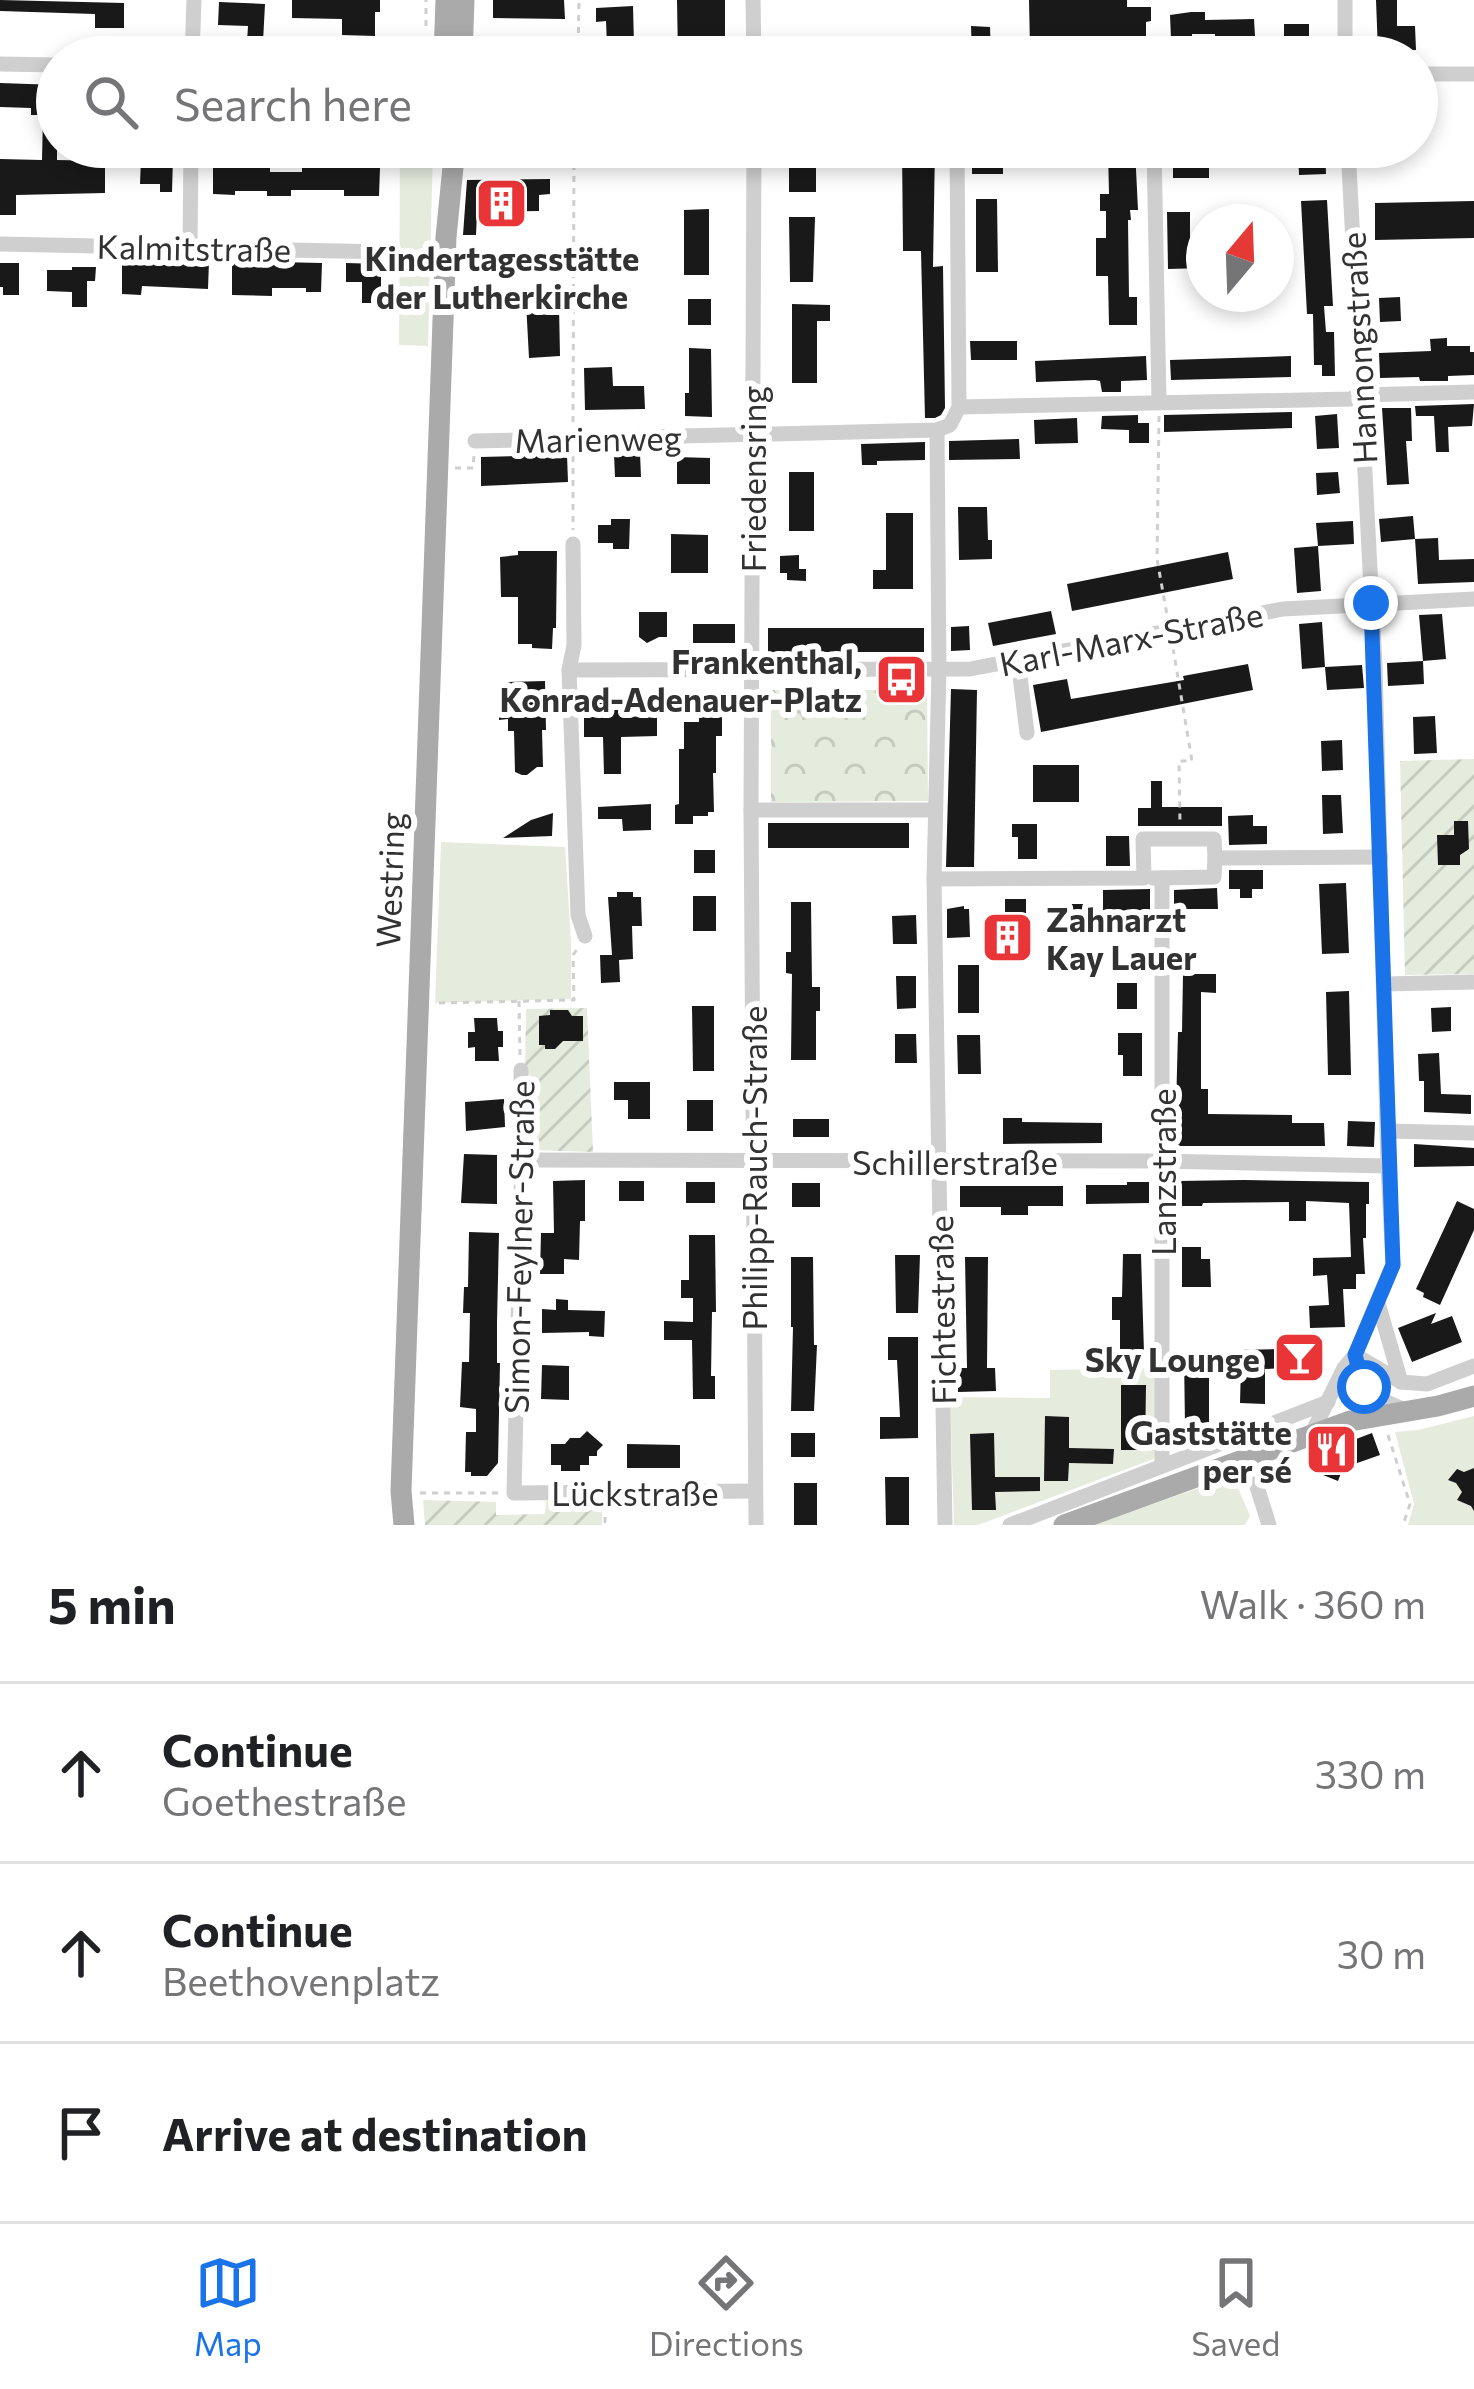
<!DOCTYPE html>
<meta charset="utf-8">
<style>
:root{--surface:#fff;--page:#f2f2f2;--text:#202124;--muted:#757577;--line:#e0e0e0;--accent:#1a73e8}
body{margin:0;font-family:Commissioner,sans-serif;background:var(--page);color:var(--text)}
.compass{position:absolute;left:1186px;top:204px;width:108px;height:108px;border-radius:50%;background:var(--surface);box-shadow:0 6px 18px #0003;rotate:19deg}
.stop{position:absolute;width:36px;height:36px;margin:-27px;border:9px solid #1a73e8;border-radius:50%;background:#fff}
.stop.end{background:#1a73e8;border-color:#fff;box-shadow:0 3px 12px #0008}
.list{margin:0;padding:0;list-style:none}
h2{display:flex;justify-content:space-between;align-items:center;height:156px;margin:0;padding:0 48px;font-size:51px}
h2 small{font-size:39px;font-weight:400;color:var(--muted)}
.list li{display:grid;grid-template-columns:78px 1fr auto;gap:36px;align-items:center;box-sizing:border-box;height:180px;padding:0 48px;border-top:3px solid var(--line)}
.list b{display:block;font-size:45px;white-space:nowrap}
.list p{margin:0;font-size:39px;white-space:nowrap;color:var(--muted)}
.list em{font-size:39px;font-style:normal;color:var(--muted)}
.icon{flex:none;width:66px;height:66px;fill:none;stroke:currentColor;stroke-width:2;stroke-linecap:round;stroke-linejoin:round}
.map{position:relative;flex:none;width:1474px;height:1525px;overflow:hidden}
.search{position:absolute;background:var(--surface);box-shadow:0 6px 18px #0003;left:36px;right:36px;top:36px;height:132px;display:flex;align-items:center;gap:30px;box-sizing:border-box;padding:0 42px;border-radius:66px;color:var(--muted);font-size:45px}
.sheet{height:696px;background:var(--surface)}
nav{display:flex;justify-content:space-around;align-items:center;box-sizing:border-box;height:168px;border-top:3px solid var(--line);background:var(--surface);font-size:33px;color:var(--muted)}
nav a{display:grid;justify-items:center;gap:6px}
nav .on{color:var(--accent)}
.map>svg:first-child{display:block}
</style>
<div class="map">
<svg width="1474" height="1525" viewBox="0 0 1474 1525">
<defs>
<pattern id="park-crowns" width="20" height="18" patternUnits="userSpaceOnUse" patternTransform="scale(3)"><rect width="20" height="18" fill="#e5ecde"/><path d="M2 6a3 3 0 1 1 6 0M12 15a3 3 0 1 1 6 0" fill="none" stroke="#c5cbbf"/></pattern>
<pattern id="garden-furrows" width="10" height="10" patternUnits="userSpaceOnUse" patternTransform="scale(3)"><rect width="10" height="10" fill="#e5ecde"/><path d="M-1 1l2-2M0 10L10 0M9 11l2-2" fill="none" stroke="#c5cbbf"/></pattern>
</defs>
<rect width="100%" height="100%" fill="#fff"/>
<g fill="#e5ecde">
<path d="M400,147H433L428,346L399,345Z"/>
<path d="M441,842L565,847L571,941V999L435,1003Z"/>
<path d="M1155,1368L1156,1458L978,1525H954L950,1397L1050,1398V1370Z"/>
<path d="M1474,1416V1525H1408L1414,1504L1395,1432L1418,1430Z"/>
<path d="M1233,1476L1250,1516L1245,1525H1093Z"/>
</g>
<path fill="url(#park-crowns)" d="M771,690H927L928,801L771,802Z"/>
<g fill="url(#garden-furrows)">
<path d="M1474,759V974L1405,975L1400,761Z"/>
<path d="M587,1008L593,1152L533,1150L531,1077L525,1069L526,1009Z"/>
<path d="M423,1500L496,1502V1515L545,1514L546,1501H602V1525H425Z"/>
</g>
<g fill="#191919">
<path d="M0,0L124,3V28H95V14L0,11Z"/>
<path d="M292,0H380V12H375V36L342,35V19L292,18Z"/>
<path d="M493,0H564L565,19L493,18Z"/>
<path d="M677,0H725V57H678Z"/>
<path d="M1029,0H1127V7H1151V21L1146,22V39L1092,40V49H1030Z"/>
<path d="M1376,0H1397V26H1415L1416,50L1378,52Z"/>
<path d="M219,2L265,4L263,42H247L248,26L218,25Z"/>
<path d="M633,6L634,45L607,46L606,21L596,22V8Z"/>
<path d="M1191,12H1205V20L1254,19L1255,36H1251V44H1215V34H1192V39H1171L1170,15Z"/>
<path d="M1284,24H1309V46L1284,47Z"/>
<path d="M971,26L990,27L991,55H972Z"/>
<path d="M0,83L57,85V160L105,161V193L16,195V215H0V159L42,160L43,115H31V108L0,107Z"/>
<path d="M902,147H935L933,267L943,266L945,408L941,415L935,418H925L921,251H903Z"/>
<rect x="972" y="147" width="31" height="27"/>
<path d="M1325,148L1326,174L1299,175L1298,149Z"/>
<path d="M1135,149L1138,210H1130L1131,220H1128L1129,297H1137V325H1109L1108,276H1096V238H1106V211H1100V194H1109L1108,150Z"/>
<path d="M1209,156V178H1173V157Z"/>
<path d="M141,158H173L172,192H160V184H140Z"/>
<path d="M302,165L380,168L379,196H344V190H291V196H267V191H235V195L213,194V168L270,166V172H302Z"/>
<rect x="789" y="168" width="27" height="24"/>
<path d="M550,179V194L539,195V211L477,212L476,235H463L467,180Z"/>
<path d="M976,199H997L998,272H976Z"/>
<path d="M1327,200L1333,306H1324L1326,332H1334L1335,376H1322V365H1314L1313,314H1307L1301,201Z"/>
<path d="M1474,201V238L1375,240V203Z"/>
<path d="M709,209V275H684V210Z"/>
<path d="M1167,212H1190V243L1204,242V268L1168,269Z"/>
<path d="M789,217H815L813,282H790Z"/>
<path d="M182,261H209L208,289L142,286L141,295L122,294V262Z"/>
<path d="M232,261L322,263L321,292H306V288H272V296L232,295Z"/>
<path d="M0,263H19V295H3V287H0Z"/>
<path d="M346,263L381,264V303H362V282H346Z"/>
<path d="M72,267H96L95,281H87V307H72V292L47,291V270H72Z"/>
<path d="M1400,297L1401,321L1380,322L1379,298Z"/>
<rect x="688" y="299" width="23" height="26"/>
<path d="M549,301V306H559L560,356L529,358L526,302Z"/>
<path d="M792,304L830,305V321H817V383H792Z"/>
<path d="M1447,338V346H1470V352H1474V375L1448,376V381H1420L1419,377L1380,378L1379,353L1431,351L1430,339Z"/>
<path d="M970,341H1017V360H971Z"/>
<path d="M689,348L711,349L712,417L685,416V393H689Z"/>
<path d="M1146,356L1147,380L1121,381V392H1102L1100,381L1095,380L1036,382L1035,361Z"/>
<path d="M1291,356V377L1171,380L1170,360Z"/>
<path d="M612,367L613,386H644L645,409L585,410L584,368Z"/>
<path d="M1474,404L1472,426L1448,427L1449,452H1436L1434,416H1416L1415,406Z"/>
<path d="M1382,408H1411L1412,441H1406L1409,484L1387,485Z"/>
<path d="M1292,412V428L1164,432V415Z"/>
<path d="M1337,414L1339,448L1317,449L1315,416Z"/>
<path d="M1138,415V423H1149V443H1129V430L1101,429L1102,416Z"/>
<path d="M1077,418L1078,443L1035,444L1034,420Z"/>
<path d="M1019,439L1020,459L949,460V441Z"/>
<path d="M925,442V460L877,461V465H862L861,444Z"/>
<path d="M640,453L641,477H615L614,454Z"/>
<path d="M567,455L568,482L481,486V457Z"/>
<path d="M677,457L710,458V484H677Z"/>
<rect x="789" y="472" width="25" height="59"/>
<path d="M1338,472L1340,493L1317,495L1316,473Z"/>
<path d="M958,507H987L988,540H992V559L959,560Z"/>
<path d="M886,513H913V589H873V570H886Z"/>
<path d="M1413,516L1415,539L1381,542L1379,519Z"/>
<path d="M611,519H630L629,549H613V543H598V525H611Z"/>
<path d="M1353,521L1354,544L1318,546L1316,523Z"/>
<path d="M671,534L708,535V573H671Z"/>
<path d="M1438,538L1439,560L1474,559V582L1418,584L1415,539Z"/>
<path d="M1318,546L1321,591L1297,593L1294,548Z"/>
<path d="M518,551H557L556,628H553L552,649L532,648V644H518V597H501L500,557L518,555Z"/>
<path d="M1228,552L1233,579L1072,611L1067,584Z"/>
<path d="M799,555V569H806V581L787,580V573H780V556Z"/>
<path d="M1051,611L1056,634L993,646L988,623Z"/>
<path d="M639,612H667V637H659L647,643L639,637Z"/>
<path d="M1442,614L1446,659L1423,661L1424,684L1388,686L1387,663L1423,661L1419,615Z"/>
<path d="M1322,622L1325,667L1362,665L1364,688L1327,690L1325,667L1302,669L1299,624Z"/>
<rect x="693" y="624" width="42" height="19"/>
<path d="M969,626L970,650L951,651V627Z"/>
<rect x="768" y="628" width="156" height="24"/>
<path d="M1248,664L1253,690L1041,732L1033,685L1067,679L1071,699L1184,680L1183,676Z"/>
<path d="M545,681L546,730H542L543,767H537L527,775H522L515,772L514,731H508V719L499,720V695H507V682Z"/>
<path d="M951,689L977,690L974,867H946Z"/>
<path d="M598,700H620V717L657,716V736L621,737V774H604L603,737H584V717H599Z"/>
<path d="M699,700H722V736H716V773H713L714,812H708V816H693V824H675V805L679,804V749H684V722H699Z"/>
<path d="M1435,716L1437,753L1414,754L1413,717Z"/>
<path d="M1342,740L1343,770L1322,771L1321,741Z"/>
<rect x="1033" y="765" width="46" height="37"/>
<path d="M1151,781H1162V807H1222V826H1138V808H1151Z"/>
<path d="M1322,795H1341L1343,833L1323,834Z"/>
<path d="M651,804V830L623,831L622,819H598V807Z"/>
<path d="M553,813L552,836L503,838L531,820Z"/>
<path d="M1253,815V826H1267V844L1229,845L1228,816Z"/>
<path d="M1454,821H1468L1469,849L1460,855V865H1438L1437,835H1454Z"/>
<rect x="768" y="823" width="141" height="25"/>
<path d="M1012,824H1037V859H1018V837H1012Z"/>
<path d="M1106,836H1129L1130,866H1106Z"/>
<rect x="694" y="850" width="21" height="23"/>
<path d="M1229,870H1263V889H1252V898H1240V889H1229Z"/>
<path d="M1346,883L1349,953L1322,954L1319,884Z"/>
<path d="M1217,888L1218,909H1174V890Z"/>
<path d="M1150,889V911H1103V890Z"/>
<path d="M617,892H633V897H641L642,926H632L633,959L619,960L620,982L601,983L600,955H612L608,897H617Z"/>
<rect x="693" y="896" width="23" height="35"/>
<path d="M1005,899H1026V921H1021V953H994L993,921H1005Z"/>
<path d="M791,902H811L812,987H820V1011H816V1060H791L792,974L786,973V952H791Z"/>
<rect x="1049" y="904" width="34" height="22"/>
<path d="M964,906V909H969L970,937L947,938V909Z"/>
<path d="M916,915L917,944H893L892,916Z"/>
<rect x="958" y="965" width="21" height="48"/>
<path d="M1183,974H1216V993L1201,992V1089H1208V1114L1292,1115V1123H1324L1325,1146H1175L1178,1032H1182Z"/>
<path d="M896,976H916V1008L897,1009Z"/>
<rect x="1117" y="983" width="20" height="26"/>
<path d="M1349,991L1351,1075H1328L1326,992Z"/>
<path d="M692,1006H714V1071H693Z"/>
<path d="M1451,1007V1031L1432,1032L1431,1008Z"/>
<path d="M550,1010H568L572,1016H583V1041H563L555,1049H545V1045H539V1016L550,1015Z"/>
<path d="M474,1018H497L498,1031H503V1047H498L499,1061H475V1047L468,1048V1032H475Z"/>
<path d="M1118,1033H1142V1076H1123V1055H1118Z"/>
<path d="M895,1034H916L917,1063H895Z"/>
<path d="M957,1035H980L981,1074H958Z"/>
<path d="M1439,1053L1441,1094L1471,1095V1114L1424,1112V1081H1419L1418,1054Z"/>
<path d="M614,1082H650V1119H628V1100H614Z"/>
<path d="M504,1099L505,1127L466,1131L465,1102Z"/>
<rect x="687" y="1100" width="26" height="31"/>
<path d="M1003,1118H1022V1122L1102,1123V1143L1003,1144Z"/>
<rect x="793" y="1119" width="36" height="18"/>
<path d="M1348,1121L1375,1122L1374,1147L1347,1146Z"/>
<path d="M1414,1144L1474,1148V1166L1414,1167Z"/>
<path d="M464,1154L497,1155V1204L461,1203Z"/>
<path d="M585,1180V1221H580L579,1260L564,1259V1274H540L541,1233H554L553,1181Z"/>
<path d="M1244,1180L1369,1182V1204H1366V1238H1363L1365,1274H1356V1289H1343L1345,1327L1310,1328L1309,1306L1329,1305L1327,1275L1313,1276V1258L1351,1257L1349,1203L1306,1201V1221H1289V1202L1203,1203L1202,1206H1179L1178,1181Z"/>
<rect x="619" y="1181" width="25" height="20"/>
<rect x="686" y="1182" width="29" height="21"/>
<path d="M1127,1182H1149V1203L1086,1204V1185H1127Z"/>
<rect x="792" y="1183" width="28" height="24"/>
<path d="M960,1186H1063V1206H1028V1215H1001V1207H960Z"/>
<path d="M1457,1201L1474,1209V1230L1440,1305L1423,1297L1424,1293L1416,1289Z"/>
<path d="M469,1232L499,1233L497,1323V1363H500L498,1463L487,1476H471V1472H465L466,1432H476V1409L460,1407L462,1362H469L470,1313H463L464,1287H468Z"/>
<path d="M689,1235H715L716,1312H712L711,1376H715V1399H693L692,1340H664V1321L693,1322V1298H681V1280H689Z"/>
<path d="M1182,1247H1201V1259H1210L1211,1287H1182Z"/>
<path d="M1123,1254H1141L1144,1353H1120V1320H1112V1297H1122Z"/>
<path d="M895,1255H920L918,1313H896Z"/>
<path d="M791,1257H813L814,1345H817L814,1411H791L793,1327H791Z"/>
<path d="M965,1257H988L987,1368H995L996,1391L958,1392V1368H967Z"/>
<path d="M556,1299L568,1300V1310L605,1311L604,1337L589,1336V1332L542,1333V1309L556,1310Z"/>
<path d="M1436,1313L1431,1324L1452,1316L1462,1342L1412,1362L1398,1328Z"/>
<path d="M888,1337H918V1438L880,1439V1417H900L897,1360H888Z"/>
<path d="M1322,1348V1366L1265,1369V1404L1240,1403L1241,1365H1235L1236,1350Z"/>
<path d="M1184,1356H1209V1425H1185Z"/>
<path d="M542,1365L569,1366V1400L541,1399Z"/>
<path d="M1121,1385H1146L1145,1450H1121Z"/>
<path d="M1045,1416L1069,1417V1448L1114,1449L1113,1464L1069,1463L1068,1481H1044Z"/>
<path d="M587,1431L603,1445L597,1451V1456H589V1465H580V1471H561V1465H551V1444H565L570,1438H580Z"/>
<rect x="791" y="1433" width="24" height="24"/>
<path d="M994,1433L995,1477H1040V1491L995,1492L996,1510H972L970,1434Z"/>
<path d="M1372,1433L1380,1455L1343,1468L1338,1481L1318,1473L1327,1450Z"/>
<path d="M627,1444L680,1445V1468H627Z"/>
<path d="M1474,1468V1511L1471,1506L1457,1500L1462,1492L1456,1483L1448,1480L1457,1469L1464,1472Z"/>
<path d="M885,1477H909V1525H886Z"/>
<rect x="794" y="1483" width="23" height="42"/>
</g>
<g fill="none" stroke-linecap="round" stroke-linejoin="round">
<g stroke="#cfcfcf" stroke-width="3" stroke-dasharray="6 6" stroke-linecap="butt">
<path d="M426,26V0"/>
<path d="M395,57L397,53L424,41"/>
<path d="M578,57L579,0"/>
<path d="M1159,416L1157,559L1167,615"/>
<path d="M573,422L574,147"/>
<path d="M573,456V530"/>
<path d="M455,468H473L474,455"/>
<path d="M1173,648L1192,761H1179L1180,823"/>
<path d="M519,1001L520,1057"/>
<path d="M439,1003L574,1000L573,955L578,948"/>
<path d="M1388,1435L1410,1504L1403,1525"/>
<path d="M420,1493H500"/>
<path d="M605,1505V1525"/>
</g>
<g stroke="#cfcfcf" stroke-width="15">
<path d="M753,0L754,57"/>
<path d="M192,57L194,0"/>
<path d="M1345,57V0"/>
<path d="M0,64L57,65"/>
<path d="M1417,74H1474"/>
<path d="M754,147L751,810L756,1525"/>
<path d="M1154,147L1159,402"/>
<path d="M0,244L387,252"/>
<path d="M190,246L191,147"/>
<path d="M959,407L1350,399L1360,395L1474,392"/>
<path d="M937,430L939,669L934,879L945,1525"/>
<path d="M475,441L937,430L950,425L959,407L957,147"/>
<path d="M573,544L574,645L569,670L578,915L585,936"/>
<path d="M1018,660L1027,733"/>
<path d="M569,670L970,669L1283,609L1474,599"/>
<path d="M751,810H935"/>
<path d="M1153,878L1214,877L1215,858"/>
<path d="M934,879L1144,878L1143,839H1214L1215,858L1381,857"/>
<path d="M1384,984L1474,982"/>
<path d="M521,1070L522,1160L514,1493L755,1491"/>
<path d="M1388,1131L1474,1133"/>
<path d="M522,1160L1161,1161L1388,1166"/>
<path d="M1378,1303L1401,1382L1427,1384L1474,1366"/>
<path d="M1355,1355C1363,1395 1369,1394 1405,1410"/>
<path d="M1355,1355L1401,1382"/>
<path d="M1311,1435L1344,1368L1355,1355L1393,1265L1388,1166L1375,665L1348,147"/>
<path d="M1248,1458L1269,1525"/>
<path d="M1162,1465V878"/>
<path d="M1010,1525L1328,1402"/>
</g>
<g stroke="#aaa" stroke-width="21">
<path d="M444,57L446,0"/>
<path d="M462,57L464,0"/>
<path d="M404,1525L401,1491L446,237L455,147"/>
<path d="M1064,1525L1350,1421L1438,1406L1474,1396"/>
</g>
</g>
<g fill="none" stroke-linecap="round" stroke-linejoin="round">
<path stroke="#1a73e8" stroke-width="15" d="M1364,1387L1355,1355L1393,1265L1371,603"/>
</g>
<defs>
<symbol id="building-square" viewBox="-11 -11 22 22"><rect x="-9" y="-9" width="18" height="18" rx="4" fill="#e93537" stroke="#fff"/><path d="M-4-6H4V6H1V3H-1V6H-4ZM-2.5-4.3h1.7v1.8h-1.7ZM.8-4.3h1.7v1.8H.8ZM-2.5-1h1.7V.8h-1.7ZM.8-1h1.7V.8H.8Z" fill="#fff"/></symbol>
<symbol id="bus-square" viewBox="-11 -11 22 22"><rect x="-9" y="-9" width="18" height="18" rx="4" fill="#e93537" stroke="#fff"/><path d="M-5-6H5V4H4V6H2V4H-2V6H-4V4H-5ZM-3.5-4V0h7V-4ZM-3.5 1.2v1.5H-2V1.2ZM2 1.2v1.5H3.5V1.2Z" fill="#fff"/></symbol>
<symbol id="bar-square" viewBox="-11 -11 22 22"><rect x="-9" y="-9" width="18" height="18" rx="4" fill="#e93537" stroke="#fff"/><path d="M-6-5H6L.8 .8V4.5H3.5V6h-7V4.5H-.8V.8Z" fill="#fff"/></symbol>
<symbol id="restaurant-square" viewBox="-11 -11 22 22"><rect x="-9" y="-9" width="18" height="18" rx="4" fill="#e93537" stroke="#fff"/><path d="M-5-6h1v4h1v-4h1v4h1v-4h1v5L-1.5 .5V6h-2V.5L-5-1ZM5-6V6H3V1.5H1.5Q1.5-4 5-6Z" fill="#fff"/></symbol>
</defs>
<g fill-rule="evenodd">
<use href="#building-square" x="472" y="174" width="59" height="59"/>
<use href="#bus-square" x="872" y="650" width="59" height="59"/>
<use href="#building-square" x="978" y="908" width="59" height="59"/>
<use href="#bar-square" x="1270" y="1328" width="59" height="59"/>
<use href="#restaurant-square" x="1302" y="1420" width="59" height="59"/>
</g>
<g text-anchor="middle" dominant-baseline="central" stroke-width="12" stroke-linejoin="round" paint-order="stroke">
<g font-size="33" fill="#323232" stroke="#fff">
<text transform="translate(194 247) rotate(1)">Kalmitstraße</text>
<text transform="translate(1358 348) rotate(-93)">Hannongstraße</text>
<text transform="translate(598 438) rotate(-1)">Marienweg</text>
<text transform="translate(752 479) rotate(-90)">Friedensring</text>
<text transform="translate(1131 638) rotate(-11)">Karl-Marx-Straße</text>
<text transform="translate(389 880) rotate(-88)">Westring</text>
<text x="955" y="1161">Schillerstraße</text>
<text transform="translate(753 1168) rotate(-90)">Philipp-Rauch-Straße</text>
<text transform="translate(1162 1172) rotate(-90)">Lanzstraße</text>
<text transform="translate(518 1247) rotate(-89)">Simon-Feylner-Straße</text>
<text transform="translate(941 1310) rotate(-91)">Fichtestraße</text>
<text x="635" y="1492">Lückstraße</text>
</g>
<g font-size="33" font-weight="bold" fill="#323232" stroke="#fff" text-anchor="end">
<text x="502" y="257" text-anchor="middle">Kindertagesstätte<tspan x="502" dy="38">der Lutherkirche</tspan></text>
<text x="862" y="660">Frankenthal,<tspan x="862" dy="38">Konrad-Adenauer-Platz</tspan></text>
<text x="1046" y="918" text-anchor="start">Zahnarzt<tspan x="1046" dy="38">Kay Lauer</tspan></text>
<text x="1260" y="1358">Sky Lounge</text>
<text x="1292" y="1431">Gaststätte<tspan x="1292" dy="38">per sé</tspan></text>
</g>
</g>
</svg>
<svg class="compass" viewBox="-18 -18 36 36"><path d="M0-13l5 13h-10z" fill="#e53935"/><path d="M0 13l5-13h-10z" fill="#757577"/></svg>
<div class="stop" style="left:1364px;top:1387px"></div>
<div class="stop end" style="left:1371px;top:603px"></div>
<div class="search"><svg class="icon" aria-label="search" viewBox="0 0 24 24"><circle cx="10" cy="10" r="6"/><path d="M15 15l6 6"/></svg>Search here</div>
</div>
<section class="sheet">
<h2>5 min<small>Walk · 360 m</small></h2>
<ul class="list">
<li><svg class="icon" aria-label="ahead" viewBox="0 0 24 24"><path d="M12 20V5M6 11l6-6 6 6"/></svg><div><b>Continue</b><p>Goethestraße</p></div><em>330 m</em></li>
<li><svg class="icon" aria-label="ahead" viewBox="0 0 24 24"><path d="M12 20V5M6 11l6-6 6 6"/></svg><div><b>Continue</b><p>Beethovenplatz</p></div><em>30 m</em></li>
<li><svg class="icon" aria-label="arrive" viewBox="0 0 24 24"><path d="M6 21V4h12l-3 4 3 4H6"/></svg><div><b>Arrive at destination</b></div></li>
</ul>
</section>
<nav>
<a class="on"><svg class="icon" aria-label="map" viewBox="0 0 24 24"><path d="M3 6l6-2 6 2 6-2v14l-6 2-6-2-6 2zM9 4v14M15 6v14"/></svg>Map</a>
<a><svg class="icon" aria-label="directions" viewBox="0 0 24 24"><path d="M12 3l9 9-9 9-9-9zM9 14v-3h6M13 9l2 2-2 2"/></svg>Directions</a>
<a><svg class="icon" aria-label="saved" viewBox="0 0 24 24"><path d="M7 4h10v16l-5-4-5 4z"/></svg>Saved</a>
</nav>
